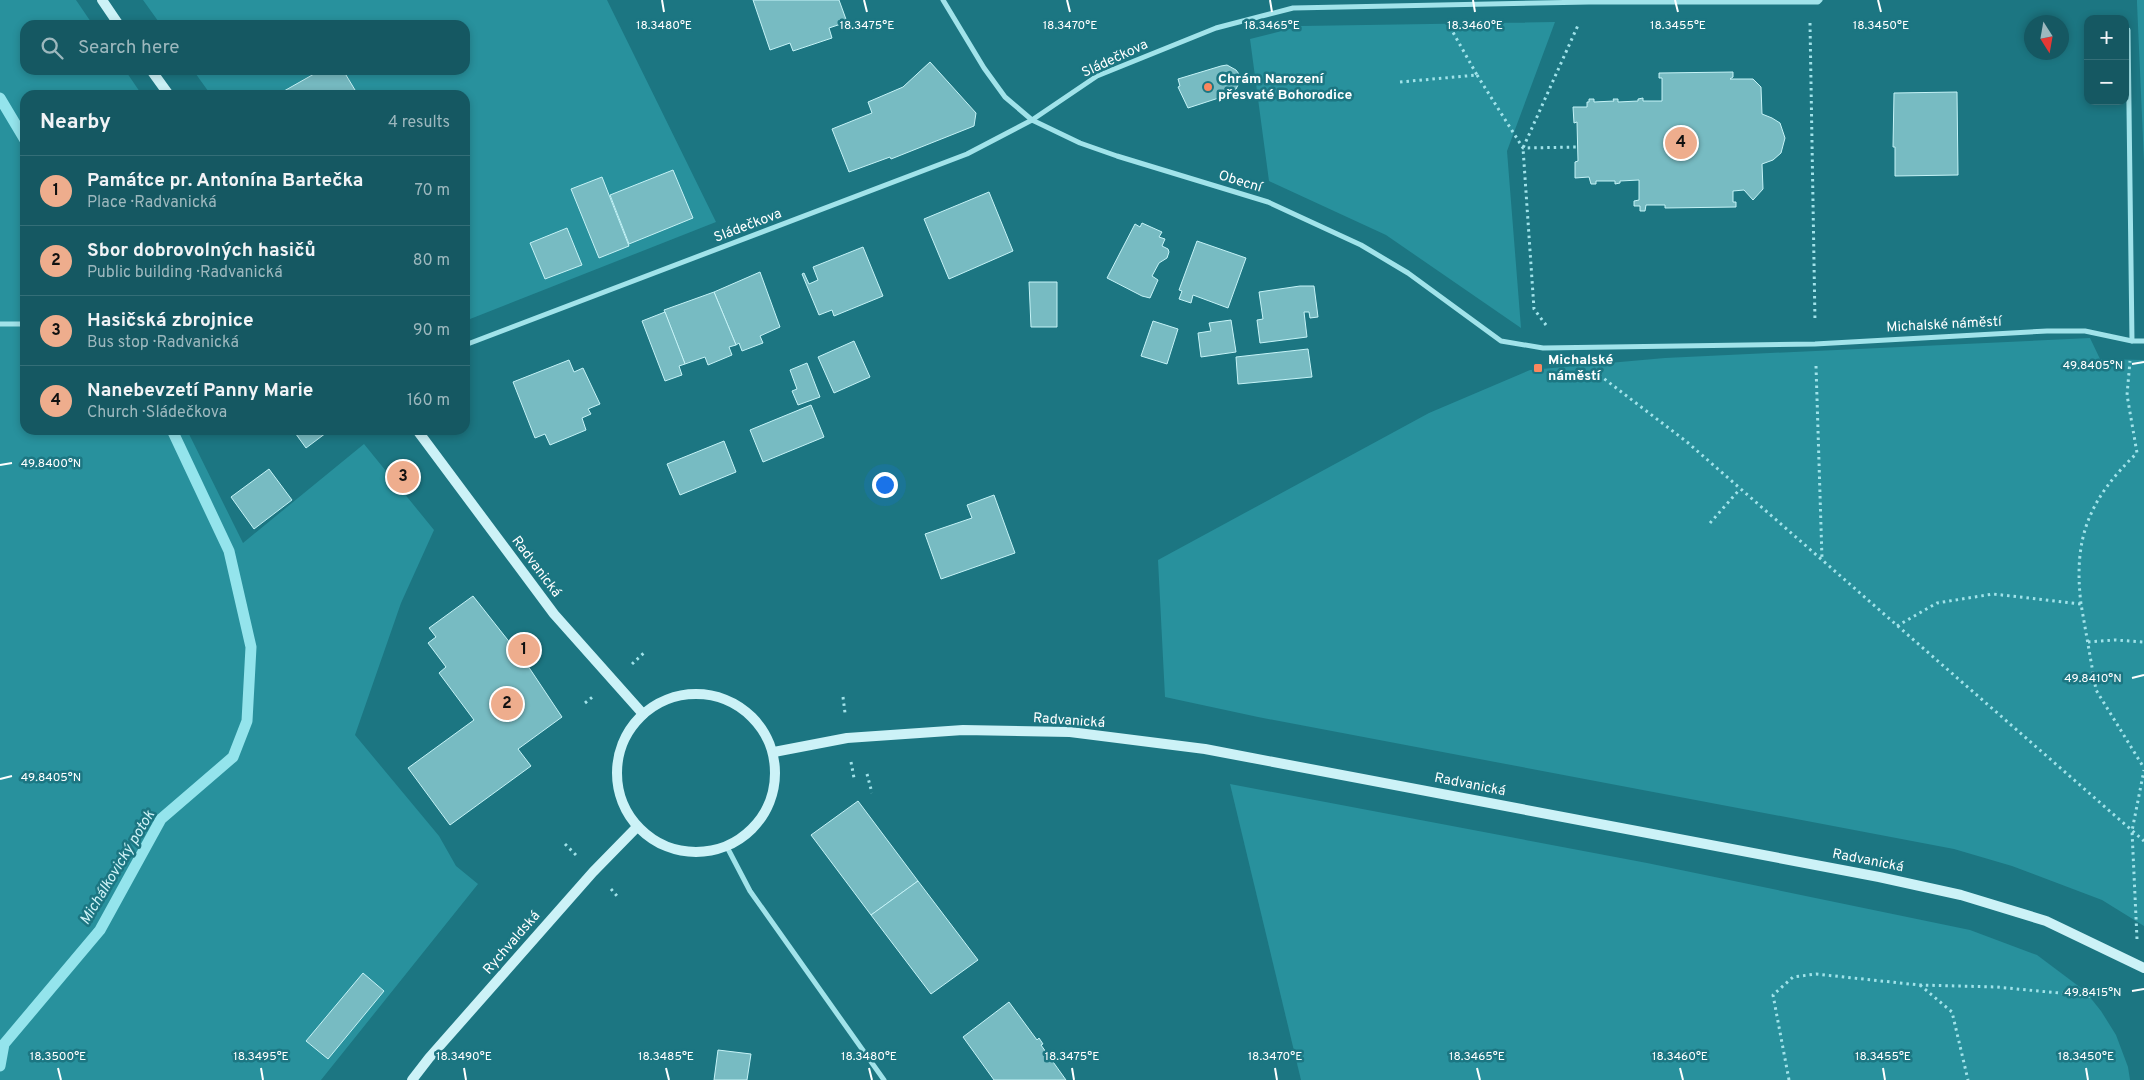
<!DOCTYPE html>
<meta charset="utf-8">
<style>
:root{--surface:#155862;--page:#1e5e68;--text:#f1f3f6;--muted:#9db8be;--line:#346e77;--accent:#eead8d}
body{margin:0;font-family:Overpass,sans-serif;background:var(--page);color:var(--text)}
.controls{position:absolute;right:15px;top:15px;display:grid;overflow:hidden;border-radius:10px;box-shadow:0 2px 8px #0003}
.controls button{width:45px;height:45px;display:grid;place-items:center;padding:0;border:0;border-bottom:1px solid var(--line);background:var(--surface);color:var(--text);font:25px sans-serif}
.compass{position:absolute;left:2024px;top:15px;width:45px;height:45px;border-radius:50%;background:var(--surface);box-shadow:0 2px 8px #0003;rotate:169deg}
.you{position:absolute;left:884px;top:484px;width:18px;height:18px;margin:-12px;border:4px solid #fff;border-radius:50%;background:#1a73e8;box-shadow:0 0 0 8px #1a73e833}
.badge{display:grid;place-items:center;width:32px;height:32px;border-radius:50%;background:var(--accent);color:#111;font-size:16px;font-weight:700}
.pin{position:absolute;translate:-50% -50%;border:2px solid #fff;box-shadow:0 1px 5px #0006}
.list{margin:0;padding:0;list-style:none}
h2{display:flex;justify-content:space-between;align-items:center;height:65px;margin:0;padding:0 20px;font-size:21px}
h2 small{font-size:16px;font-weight:400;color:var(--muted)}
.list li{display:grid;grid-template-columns:32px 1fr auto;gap:15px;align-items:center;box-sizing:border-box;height:70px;padding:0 20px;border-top:1px solid var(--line)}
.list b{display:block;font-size:19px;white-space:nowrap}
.list p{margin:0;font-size:16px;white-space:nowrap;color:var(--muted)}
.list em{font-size:16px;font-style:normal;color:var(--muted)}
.icon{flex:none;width:28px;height:28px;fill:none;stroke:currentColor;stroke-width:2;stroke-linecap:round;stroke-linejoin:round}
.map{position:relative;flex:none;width:2144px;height:1080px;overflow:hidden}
.search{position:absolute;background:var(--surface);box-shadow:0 2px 8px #0003;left:20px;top:20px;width:450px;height:55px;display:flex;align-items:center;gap:12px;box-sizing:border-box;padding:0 18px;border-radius:15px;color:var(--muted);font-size:19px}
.panel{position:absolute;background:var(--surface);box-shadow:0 2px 8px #0003;left:20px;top:90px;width:450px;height:345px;border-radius:15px}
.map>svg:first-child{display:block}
</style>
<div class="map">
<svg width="2144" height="1080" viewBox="0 0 2144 1080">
<rect width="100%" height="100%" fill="#1c7682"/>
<g fill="#28919d">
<path d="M0,0H76L93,25H25V70H125L142,95H25V430H187L243,543L364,444L434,530L401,603L355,735L439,836L456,866L478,884L321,1080H0Z"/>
<path d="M143,0H607L716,222L465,321V95H211L193,70H465V25H161Z"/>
<path d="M2137,0H2144V162L2137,3Z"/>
<path d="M1555,22L1507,151L1521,328L1386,235L1269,181L1250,39L1301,26Z"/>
<path d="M2090,338L2100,359L2144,360V926L2102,900L2012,866L1954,849L1258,717L1165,697L1158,560L1429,413L1530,370L1665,358Z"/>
<path d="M1230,784L1647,863L1970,930L2037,955L2085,991L2101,1011L2116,1035L2128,1067L2130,1080H1301Z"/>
</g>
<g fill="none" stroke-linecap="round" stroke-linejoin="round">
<g stroke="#94e4ec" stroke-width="11">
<path d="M0,98L25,140"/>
<path d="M0,1066L4,1044L100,930L161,819L233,757L247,721L251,647L229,551L172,430"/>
</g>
</g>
<g fill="#77bbc2" stroke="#c5f3f7">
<path d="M753,0H839L847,22L829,28L832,38L793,51L790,43L770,50Z"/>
<path d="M930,62L976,113L974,126L891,159L890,157L849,172L832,129L872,113L868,102L903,87Z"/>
<path d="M1227,65L1236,70L1239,74L1240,81L1236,89L1231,94L1188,108L1178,87L1180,86L1178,79L1221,66Z"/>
<path d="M321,70H343L358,95H277Z"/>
<path d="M1733,72V77L1730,79H1753L1761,87L1762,114L1772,118L1780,123L1785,138L1781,153L1773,160L1762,164L1763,189L1753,200L1744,190L1733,191V202H1736V207L1665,208V205H1646L1645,211H1640V206H1634V201L1639,200V180L1620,181V183L1615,184V181H1596V184H1591L1589,177L1575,178V162L1578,161L1577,122L1574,123L1573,107H1587V102H1589V99H1594V102L1614,101L1613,99H1618V102L1638,101V99L1643,98V101H1662V78H1659V73Z"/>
<path d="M1957,92L1958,175L1895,176V147H1893L1894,93Z"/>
<path d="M673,170L693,218L629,244L610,195Z"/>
<path d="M602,177L629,246L599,258L571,189Z"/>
<path d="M989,192L1013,251L949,279L924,219Z"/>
<path d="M1142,223L1162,232L1159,237L1165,239L1162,246L1168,249L1169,252L1167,258L1159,263L1152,276L1158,280L1150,298L1142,296L1107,278L1135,224L1140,227Z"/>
<path d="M567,228L582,265L545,279L530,243Z"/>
<path d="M1197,241L1246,258L1228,308L1193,295L1191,303L1179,299L1182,291L1179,290Z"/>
<path d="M863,247L883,296L834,316L832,310L819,315L802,274L804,273L809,284L818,280L813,267Z"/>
<path d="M760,272L780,327L760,336L763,343L742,351L739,343L736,345L714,292Z"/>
<path d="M1029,282H1057V327H1031Z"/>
<path d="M1300,286H1314L1318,317L1310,318L1309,312H1304L1307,337L1260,343L1257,320L1263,319L1259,292Z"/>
<path d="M714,292L736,345L729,347L732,355L708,365L705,357L685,364L664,310Z"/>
<path d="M665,312L685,364L679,366L682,375L665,381L642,321Z"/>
<path d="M1231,320L1236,352L1201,357L1198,333L1211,331L1209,323Z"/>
<path d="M1153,321L1178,329L1167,364L1141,356Z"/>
<path d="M854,341L870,377L834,393L818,357Z"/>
<path d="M1308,349L1312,377L1238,384L1236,357Z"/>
<path d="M569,360L574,372L583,368L600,404L588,409L591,414L582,418L586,430L550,445L545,434L535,438L513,382Z"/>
<path d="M807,363L820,397L798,405L792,391L797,389L790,370Z"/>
<path d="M811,405L824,437L763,462L750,430Z"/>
<path d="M293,430H330L306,448Z"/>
<path d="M724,441L736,472L680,495L667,464Z"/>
<path d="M269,469L292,500L254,529L231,497Z"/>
<path d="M994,495L1015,553L941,579L925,534L972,518L967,505Z"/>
<path d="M473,596L526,663L562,717L518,749L531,766L450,825L408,768L474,720L439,673L446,667L428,643L436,637L429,628Z"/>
<path d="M858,801L918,881L871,915L811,835Z"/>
<path d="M918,881L978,960L931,994L871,915Z"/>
<path d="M363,973L384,991L328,1059L306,1041Z"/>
<path d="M1009,1002L1037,1040L1039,1038L1043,1044L1041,1045L1066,1080H994L963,1037Z"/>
<path d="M718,1050L751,1054L747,1080H714Z"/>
</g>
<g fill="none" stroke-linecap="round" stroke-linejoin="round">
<g stroke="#a1e3ea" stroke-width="3" stroke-dasharray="2.5 4" stroke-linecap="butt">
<path d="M1810,23L1815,322"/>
<path d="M1477,75L1523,148L1577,147"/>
<path d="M1400,82L1477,75L1450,27"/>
<path d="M1546,325L1534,309L1523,148L1579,23"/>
<path d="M1816,366L1822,559"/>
<path d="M1594,371L1687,442L2144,841"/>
<path d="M1710,523L1740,489"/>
<path d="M2081,604C2073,538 2089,499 2137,453L2127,395L2130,361"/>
<path d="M1897,626L1937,603L1993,594L2081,604L2096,690L2144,768"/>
<path d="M2088,642L2115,640L2144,642"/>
<path d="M632,664L646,651"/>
<path d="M843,697L845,713"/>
<path d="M585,703L595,695"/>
<path d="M851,762L854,778"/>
<path d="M867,774L872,793"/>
<path d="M565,844L576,855"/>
<path d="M611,889L617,896"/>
<path d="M2137,939L2132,831L2144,770"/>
<path d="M1920,985L1952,1012L1968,1080"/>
<path d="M1789,1080L1773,995L1793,977L1816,974L1919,985L1997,987L2101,997"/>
</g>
<g stroke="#a1e3ea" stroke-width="5">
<path d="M943,0L984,68L1005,97L1032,120L1080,143L1117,156L1268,202L1361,245L1408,273L1501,341L1543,348L1815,344L2047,331H2085L2132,341H2144"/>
<path d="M2128,30L2132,341"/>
<path d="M0,324H25"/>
<path d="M465,345L967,154L1032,120L1097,76L1216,28L1293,8L1589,2H1818L1820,0"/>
<path d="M727,847L750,891L884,1080"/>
</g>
<g stroke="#ccf2f7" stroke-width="10">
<path d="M102,0L119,25"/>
<path d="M151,70L169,95"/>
<path d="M417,430L554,614L643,714"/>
<circle cx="696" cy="773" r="79"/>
<path d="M774,752L847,738L963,730L1070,732L1205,749L1879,877L1961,895L2046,921L2144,968"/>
<path d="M412,1080L429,1058L593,872L637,827"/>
</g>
</g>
<path fill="none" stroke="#fff" stroke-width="2" d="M662,0L664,12M864,0L867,12M1067,0L1070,12M1270,0L1272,12M1473,0L1475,12M1675,0L1678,12M1878,0L1881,12M2132,364L2144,362M0,465L12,463M2132,678L2144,675M0,779L12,776M2132,991L2144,989M58,1068L61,1080M261,1068L263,1080M464,1068L466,1080M666,1068L669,1080M869,1068L872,1080M1072,1068L1074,1080M1275,1068L1277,1080M1477,1068L1480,1080M1680,1068L1683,1080M1883,1068L1885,1080M2086,1068L2088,1080"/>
<g fill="#fb875e" stroke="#1c7682" stroke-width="2">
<circle cx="1208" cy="87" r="5"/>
<rect x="1533" y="363" width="10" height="10" rx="2.5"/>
</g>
<g text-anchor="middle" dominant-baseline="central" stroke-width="5" stroke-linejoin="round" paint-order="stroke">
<g font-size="14" fill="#fff" stroke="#1c7682">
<text transform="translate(1115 59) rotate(-25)">Sládečkova</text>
<text transform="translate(1240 182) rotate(17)">Obecní</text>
<text transform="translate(748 226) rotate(-21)">Sládečkova</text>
<text transform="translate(1944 325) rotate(-3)">Michalské náměstí</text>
<text transform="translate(536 567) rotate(53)">Radvanická</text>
<text transform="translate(1069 721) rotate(4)">Radvanická</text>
<text transform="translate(1470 785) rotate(11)">Radvanická</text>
<text transform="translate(1868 861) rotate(11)">Radvanická</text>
<text transform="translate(512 943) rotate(-49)">Rychvaldská</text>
</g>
<g font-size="14" font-weight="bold" fill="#fff" stroke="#1c7682" text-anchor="start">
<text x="1218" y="79">Chrám Narození<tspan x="1218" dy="16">přesvaté Bohorodice</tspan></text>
<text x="1548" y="360">Michalské<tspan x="1548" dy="16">náměstí</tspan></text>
</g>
<g font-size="15" font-style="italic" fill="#d1f4f8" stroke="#1c7682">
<text transform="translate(118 868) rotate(-59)">Michálkovický potok</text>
</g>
</g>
<g font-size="12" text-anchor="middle" fill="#fff" stroke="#1c7682" stroke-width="5" stroke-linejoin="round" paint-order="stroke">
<text x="664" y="29">18.3480°E</text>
<text x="867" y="29">18.3475°E</text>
<text x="1070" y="29">18.3470°E</text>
<text x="1272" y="29">18.3465°E</text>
<text x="1475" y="29">18.3460°E</text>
<text x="1678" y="29">18.3455°E</text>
<text x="1881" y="29">18.3450°E</text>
<text x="2093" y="369">49.8405°N</text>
<text x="51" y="467">49.8400°N</text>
<text x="2093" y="682">49.8410°N</text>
<text x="51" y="781">49.8405°N</text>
<text x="2093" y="996">49.8415°N</text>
<text x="58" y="1060">18.3500°E</text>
<text x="261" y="1060">18.3495°E</text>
<text x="464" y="1060">18.3490°E</text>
<text x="666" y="1060">18.3485°E</text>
<text x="869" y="1060">18.3480°E</text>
<text x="1072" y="1060">18.3475°E</text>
<text x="1275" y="1060">18.3470°E</text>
<text x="1477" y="1060">18.3465°E</text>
<text x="1680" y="1060">18.3460°E</text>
<text x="1883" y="1060">18.3455°E</text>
<text x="2086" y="1060">18.3450°E</text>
</g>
</svg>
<div class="controls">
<button>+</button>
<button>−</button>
</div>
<svg class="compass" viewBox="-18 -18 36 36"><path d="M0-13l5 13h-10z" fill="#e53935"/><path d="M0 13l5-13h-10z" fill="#9db8be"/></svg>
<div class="you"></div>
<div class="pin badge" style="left:524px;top:650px">1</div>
<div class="pin badge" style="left:507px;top:704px">2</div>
<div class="pin badge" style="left:403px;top:477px">3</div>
<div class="pin badge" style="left:1681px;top:143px">4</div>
<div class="search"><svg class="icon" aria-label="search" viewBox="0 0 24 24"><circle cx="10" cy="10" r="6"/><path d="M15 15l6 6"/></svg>Search here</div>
<section class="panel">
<h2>Nearby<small>4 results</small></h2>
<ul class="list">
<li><span class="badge">1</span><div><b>Památce pr. Antonína Bartečka</b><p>Place · Radvanická</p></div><em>70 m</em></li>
<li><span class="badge">2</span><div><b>Sbor dobrovolných hasičů</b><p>Public building · Radvanická</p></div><em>80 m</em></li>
<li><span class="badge">3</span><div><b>Hasičská zbrojnice</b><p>Bus stop · Radvanická</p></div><em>90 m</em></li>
<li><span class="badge">4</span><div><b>Nanebevzetí Panny Marie</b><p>Church · Sládečkova</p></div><em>160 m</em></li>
</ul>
</section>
</div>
